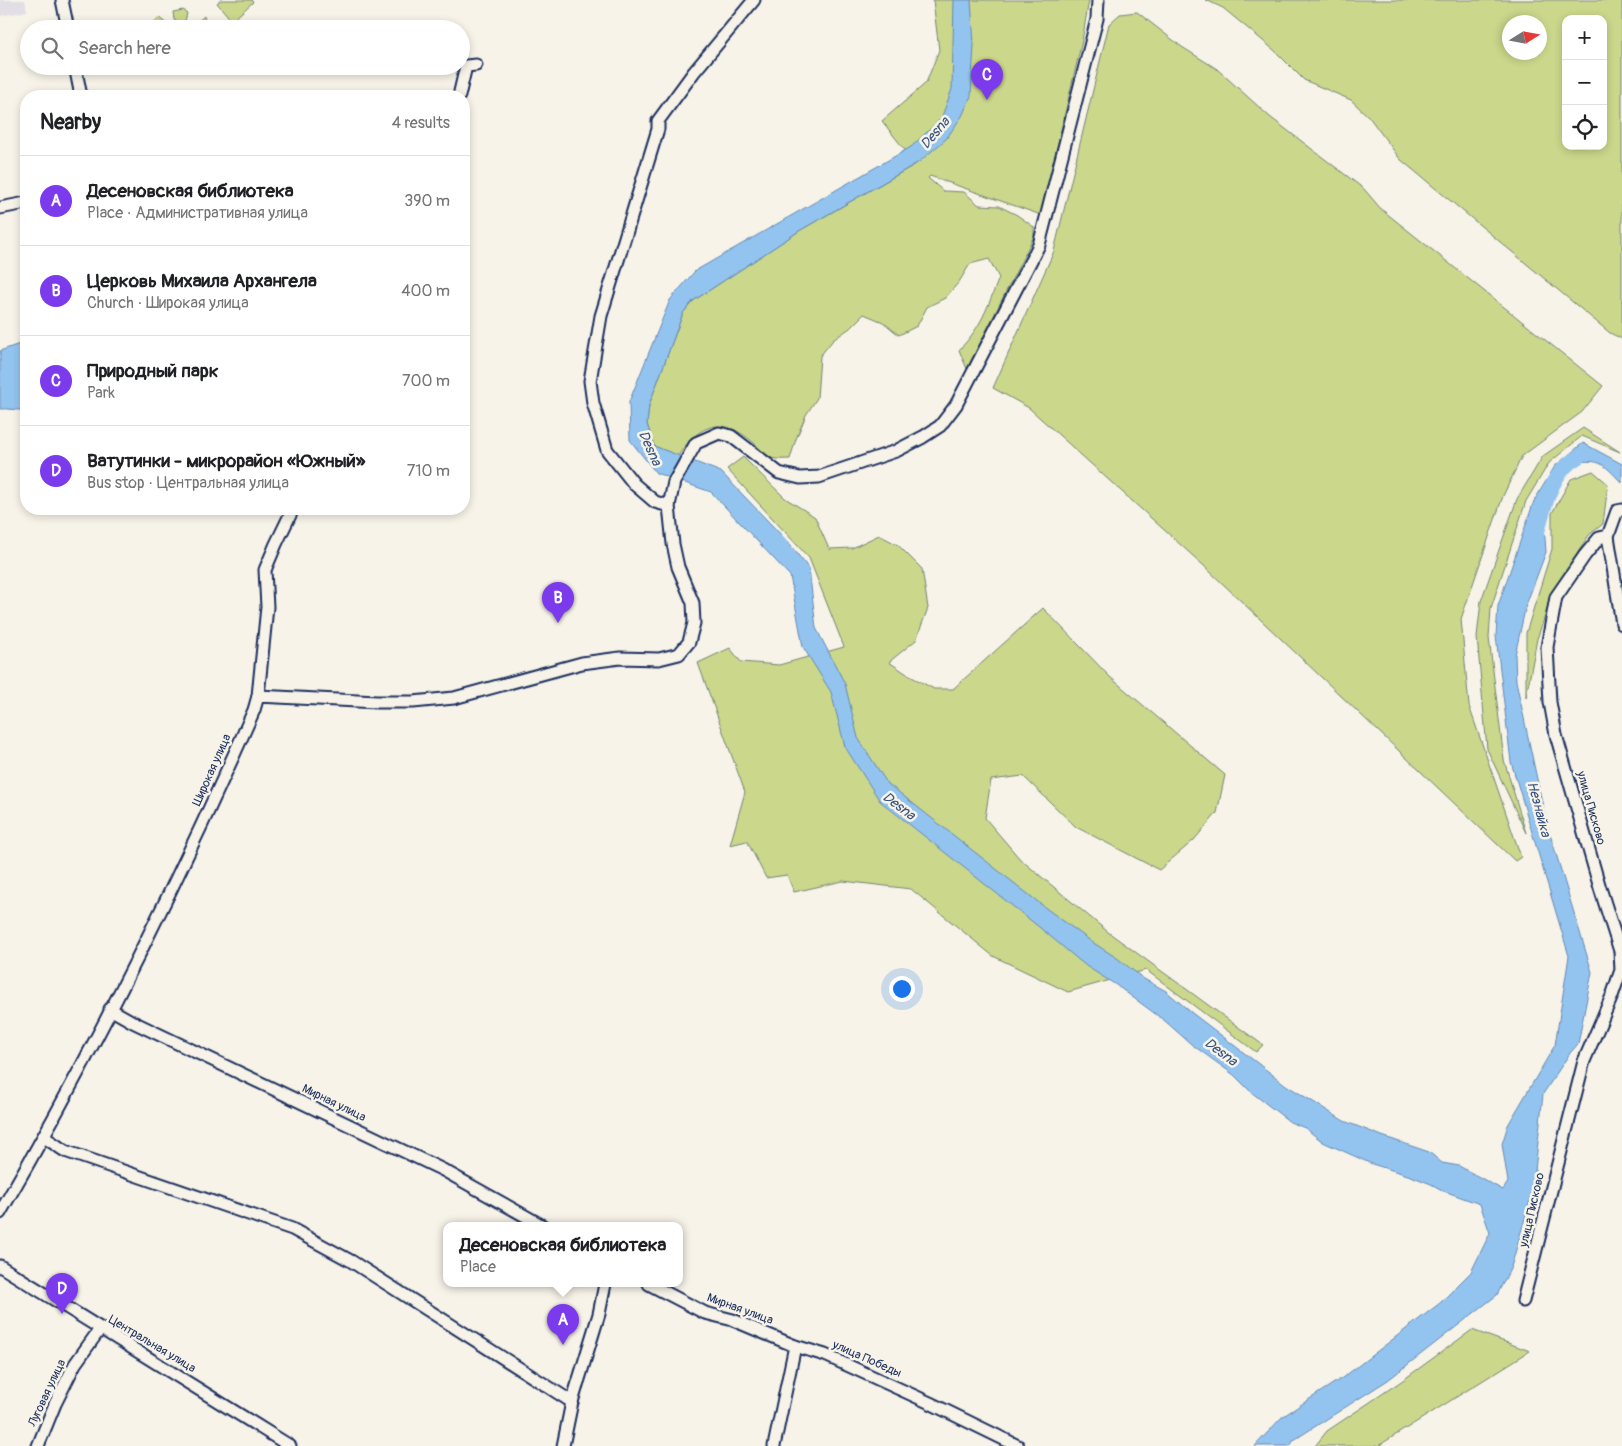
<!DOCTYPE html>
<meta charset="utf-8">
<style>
:root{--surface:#fff;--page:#f6f6f6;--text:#202124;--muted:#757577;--line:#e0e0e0;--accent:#7c3aed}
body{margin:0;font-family:Pangolin,sans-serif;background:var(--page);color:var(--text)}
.controls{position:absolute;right:15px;top:15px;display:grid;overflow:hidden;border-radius:10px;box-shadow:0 2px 8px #0003}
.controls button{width:45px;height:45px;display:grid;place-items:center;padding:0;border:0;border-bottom:1px solid var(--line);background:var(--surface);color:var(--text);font:25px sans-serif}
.compass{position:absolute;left:1502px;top:15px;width:45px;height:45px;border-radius:50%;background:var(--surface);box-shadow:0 2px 8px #0003;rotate:79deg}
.you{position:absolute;left:901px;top:988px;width:18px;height:18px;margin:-12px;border:4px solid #fff;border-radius:50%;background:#1a73e8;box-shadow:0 0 0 8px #1a73e833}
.badge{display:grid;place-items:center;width:32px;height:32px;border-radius:50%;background:var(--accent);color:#fff;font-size:16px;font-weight:700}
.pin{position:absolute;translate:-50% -41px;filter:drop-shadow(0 1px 2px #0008)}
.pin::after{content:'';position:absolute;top:26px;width:18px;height:15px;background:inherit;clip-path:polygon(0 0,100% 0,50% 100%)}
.popup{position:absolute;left:443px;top:1222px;width:240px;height:65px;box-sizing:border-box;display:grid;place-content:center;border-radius:10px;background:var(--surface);filter:drop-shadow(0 1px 4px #0005);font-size:16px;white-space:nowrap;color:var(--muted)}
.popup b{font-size:19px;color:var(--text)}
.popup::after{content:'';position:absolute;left:50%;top:100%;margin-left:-10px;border:10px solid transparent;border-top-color:var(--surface)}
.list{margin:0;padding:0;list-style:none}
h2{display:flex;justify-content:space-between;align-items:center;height:65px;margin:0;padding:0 20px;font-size:21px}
h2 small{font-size:16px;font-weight:400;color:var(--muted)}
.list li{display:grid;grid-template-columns:32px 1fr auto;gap:15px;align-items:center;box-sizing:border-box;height:90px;padding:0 20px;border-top:1px solid var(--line)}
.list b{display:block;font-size:19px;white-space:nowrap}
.list p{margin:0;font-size:16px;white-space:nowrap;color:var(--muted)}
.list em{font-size:16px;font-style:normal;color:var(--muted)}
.icon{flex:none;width:28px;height:28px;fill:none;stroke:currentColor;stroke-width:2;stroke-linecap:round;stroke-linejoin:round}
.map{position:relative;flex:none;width:1622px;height:1446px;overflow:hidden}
.search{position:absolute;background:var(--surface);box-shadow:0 2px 8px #0003;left:20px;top:20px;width:450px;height:55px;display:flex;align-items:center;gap:12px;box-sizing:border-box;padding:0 18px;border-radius:28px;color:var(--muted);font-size:19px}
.panel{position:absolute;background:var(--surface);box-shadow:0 2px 8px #0003;left:20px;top:90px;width:450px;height:425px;border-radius:20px}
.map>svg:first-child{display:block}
</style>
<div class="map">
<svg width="1622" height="1446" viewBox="0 0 1622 1446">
<rect width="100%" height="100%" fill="#f7f3e8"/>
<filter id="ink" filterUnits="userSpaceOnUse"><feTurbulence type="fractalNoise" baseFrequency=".02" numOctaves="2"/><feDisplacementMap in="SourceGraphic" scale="10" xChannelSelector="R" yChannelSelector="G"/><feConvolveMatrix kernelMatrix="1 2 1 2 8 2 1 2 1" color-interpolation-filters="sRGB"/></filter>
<g filter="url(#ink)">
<path fill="#e2dee5" d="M0,0H25L27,11L0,16Z"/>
<g fill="#cbd78b" stroke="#738374" fill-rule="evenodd">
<path d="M221,0H251L253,2L232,21L217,3Z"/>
<path d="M933,0H1089L1082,41L1041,215L930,176L928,178L943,191L964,192L979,205L999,206L1017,215L1034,227V236L967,369L959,350C982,326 987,308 999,278L989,259L970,264L959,282L945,298L927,307L917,326L899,335L883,322L864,314L850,328L833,340L820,356L817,398L806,415L796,439L790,459C784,459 777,460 771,458C765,457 759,447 754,443C723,416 700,422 678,456L654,446L647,424L649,405L683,313L693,301L799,231L916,164L882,121L926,83L939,50Z"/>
<path d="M1206,0H1622V339L1610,333L1400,159L1369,117L1351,100L1304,80L1274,50L1223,8ZM1566,19H1603V146H1566ZM1510,22H1540V52H1510Z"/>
<path d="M183,10L187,13L184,25L174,20L173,12Z"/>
<path d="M1137,12L1182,47L1217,69L1270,117L1364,189L1381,209L1603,386L1582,412L1522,456L1503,496L1461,619L1469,706L1521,857L1515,861L1203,565L1029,408L993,388L1054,251L1109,24L1120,14Z"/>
<path d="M204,16L207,29H190Z"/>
<path d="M160,17L170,29H158L153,23Z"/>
<path d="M1583,428L1620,452L1582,436L1549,463L1526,501L1491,608L1489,638L1504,760L1526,833L1487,749L1477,637L1481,601L1517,499L1543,456Z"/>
<path d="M743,457L785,498L815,517L829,549L852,548L879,535L898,545L922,569L928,608L916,640L889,662L910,676L934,689H953L1043,608L1110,677L1225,775L1217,813L1194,840L1159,870L1076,827L1023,776L991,780L985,818L1020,859L1108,932L1263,1045L1256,1052L1146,970L1068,992L993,956L911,889L843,881L794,892L787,875L766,878L747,841L730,845L745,792L698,663L730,648L741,662L779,665L844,647L809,558L727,469Z"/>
<path d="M1593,471L1608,484L1603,524L1589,535L1554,590L1537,639L1526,697V633L1552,549V513L1571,479Z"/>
<path d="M1472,1330L1530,1351L1378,1446H1315L1327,1431L1403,1380Z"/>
</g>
<g fill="#93c4ef" stroke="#6388b5">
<path d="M954,0H971L974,45L971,96L962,116L946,139L919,162L799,231L693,301L683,313L649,405L647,424L654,446L721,472L788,542L809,569L816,628L845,684L858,738L887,783L1047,909L1092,942L1117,958L1144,979L1166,991L1192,1013L1286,1085L1344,1121L1382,1136L1429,1152L1442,1163L1459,1166L1503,1190L1508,1182L1502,1144L1508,1125L1555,1045L1569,956L1511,762L1496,636L1498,606L1534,501L1555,466L1583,443L1622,464V483C1601,461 1600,459 1570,463L1549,488L1543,511L1546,552L1526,605L1515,655L1516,681L1546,821L1592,972L1578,1044L1570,1053L1543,1094L1533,1190L1511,1267L1497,1295L1388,1380L1294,1440L1290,1446H1255L1282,1417L1345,1376L1440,1303L1471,1272L1490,1233L1480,1204L1444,1191L1431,1184L1411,1176L1372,1164L1323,1142L1305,1128L1290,1122L1251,1092L1234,1075L1191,1044L1165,1021L1116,985L1086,966L1039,927L880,801L845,747L831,692L803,647L790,576L711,492L656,473L630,440L629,402L670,300L695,271L911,147L941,119L952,89Z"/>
<path d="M26,340V410C18,411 9,408 0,409V351L22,343Z"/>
</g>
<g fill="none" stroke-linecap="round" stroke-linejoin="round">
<path stroke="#93c4ef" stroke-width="15" d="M1537,533C1545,505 1551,472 1578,457"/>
<defs>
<g id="minor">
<path d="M62,0L68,29"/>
<path d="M75,66L81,96"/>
<path d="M459,96L466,66L476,65"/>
<path d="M0,208L26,203"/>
<path d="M669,506L655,502L634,484L607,450L593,403L590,381L601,316L658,129V121L694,72L754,0"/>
<path d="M1622,510L1617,511L1608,536L1622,624"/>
<path d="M258,696L267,607L265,570L276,544L293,509"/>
<path d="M110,1009L133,1022L443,1170L543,1226"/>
<path d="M44,1137L65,1151L292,1229L351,1261L572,1402"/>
<path d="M0,1213C94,1051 178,882 254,710L258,696L377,702H413L454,698L582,663L620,658L659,659L679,654L689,642L694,623L693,603L678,567L673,544L669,506L674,482L696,443L719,433L731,436L779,473L800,478L819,477L896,451L923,437L940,426L956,405L1039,245L1097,19L1098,0"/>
<path d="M0,1266L290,1446"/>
<path d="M649,1284L705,1313L733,1320L795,1346L825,1355L930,1403L1018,1446"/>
<path d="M1523,1301L1584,1061L1612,996L1621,970L1620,951L1600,888L1556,735L1550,702L1547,647L1556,597L1585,555L1599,538L1608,536"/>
<path d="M38,1446L55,1404L75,1364L100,1329"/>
<path d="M563,1446L572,1402L599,1314L605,1284"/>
<path d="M774,1446L795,1346"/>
</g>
</defs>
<use href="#minor" stroke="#1b2f5e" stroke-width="15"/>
<use href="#minor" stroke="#f7f3e8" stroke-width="11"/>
</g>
</g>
<g text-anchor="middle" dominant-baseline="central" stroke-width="5" stroke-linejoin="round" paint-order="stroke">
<g font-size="12" fill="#1b2f5e" stroke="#f7f3e8">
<text transform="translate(212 770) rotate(-66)">Широкая улица</text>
<text transform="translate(1591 808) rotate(74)">улица Писково</text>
<text transform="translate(334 1103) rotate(26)">Мирная улица</text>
<text transform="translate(1532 1210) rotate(-77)">улица Писково</text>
<text transform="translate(740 1309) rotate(20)">Мирная улица</text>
<text transform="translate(152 1344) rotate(31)">Центральная улица</text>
<text transform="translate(867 1359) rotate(24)">улица Победы</text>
<text transform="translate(47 1393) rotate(-65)">Луговая улица</text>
</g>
<g font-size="14" font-style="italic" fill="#395482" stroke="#f7f3e8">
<text transform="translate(935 133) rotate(-50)">Desna</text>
<text transform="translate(650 448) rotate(66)">Desna</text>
<text transform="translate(899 806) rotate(37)">Desna</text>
<text transform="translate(1539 809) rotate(75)">Незнайка</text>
<text transform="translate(1221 1052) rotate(37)">Desna</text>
</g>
</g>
</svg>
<div class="controls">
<button>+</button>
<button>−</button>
<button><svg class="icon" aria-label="locate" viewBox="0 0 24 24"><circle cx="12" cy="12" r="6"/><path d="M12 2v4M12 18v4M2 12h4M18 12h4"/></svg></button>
</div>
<svg class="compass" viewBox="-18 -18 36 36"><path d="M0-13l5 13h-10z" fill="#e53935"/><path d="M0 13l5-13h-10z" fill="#757577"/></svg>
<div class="you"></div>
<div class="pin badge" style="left:563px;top:1345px">A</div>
<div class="popup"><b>Десеновская библиотека</b>Place</div>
<div class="pin badge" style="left:558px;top:623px">B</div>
<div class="pin badge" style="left:987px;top:100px">C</div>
<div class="pin badge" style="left:62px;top:1314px">D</div>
<div class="search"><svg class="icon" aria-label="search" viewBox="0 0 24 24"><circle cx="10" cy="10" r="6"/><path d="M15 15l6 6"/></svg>Search here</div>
<section class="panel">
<h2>Nearby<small>4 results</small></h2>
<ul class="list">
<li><span class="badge">A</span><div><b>Десеновская библиотека</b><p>Place · Административная улица</p></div><em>390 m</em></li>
<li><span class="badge">B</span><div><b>Церковь Михаила Архангела</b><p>Church · Широкая улица</p></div><em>400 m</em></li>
<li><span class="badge">C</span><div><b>Природный парк</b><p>Park</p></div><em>700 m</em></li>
<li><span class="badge">D</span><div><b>Ватутинки - микрорайон «Южный»</b><p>Bus stop · Центральная улица</p></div><em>710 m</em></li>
</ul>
</section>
</div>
